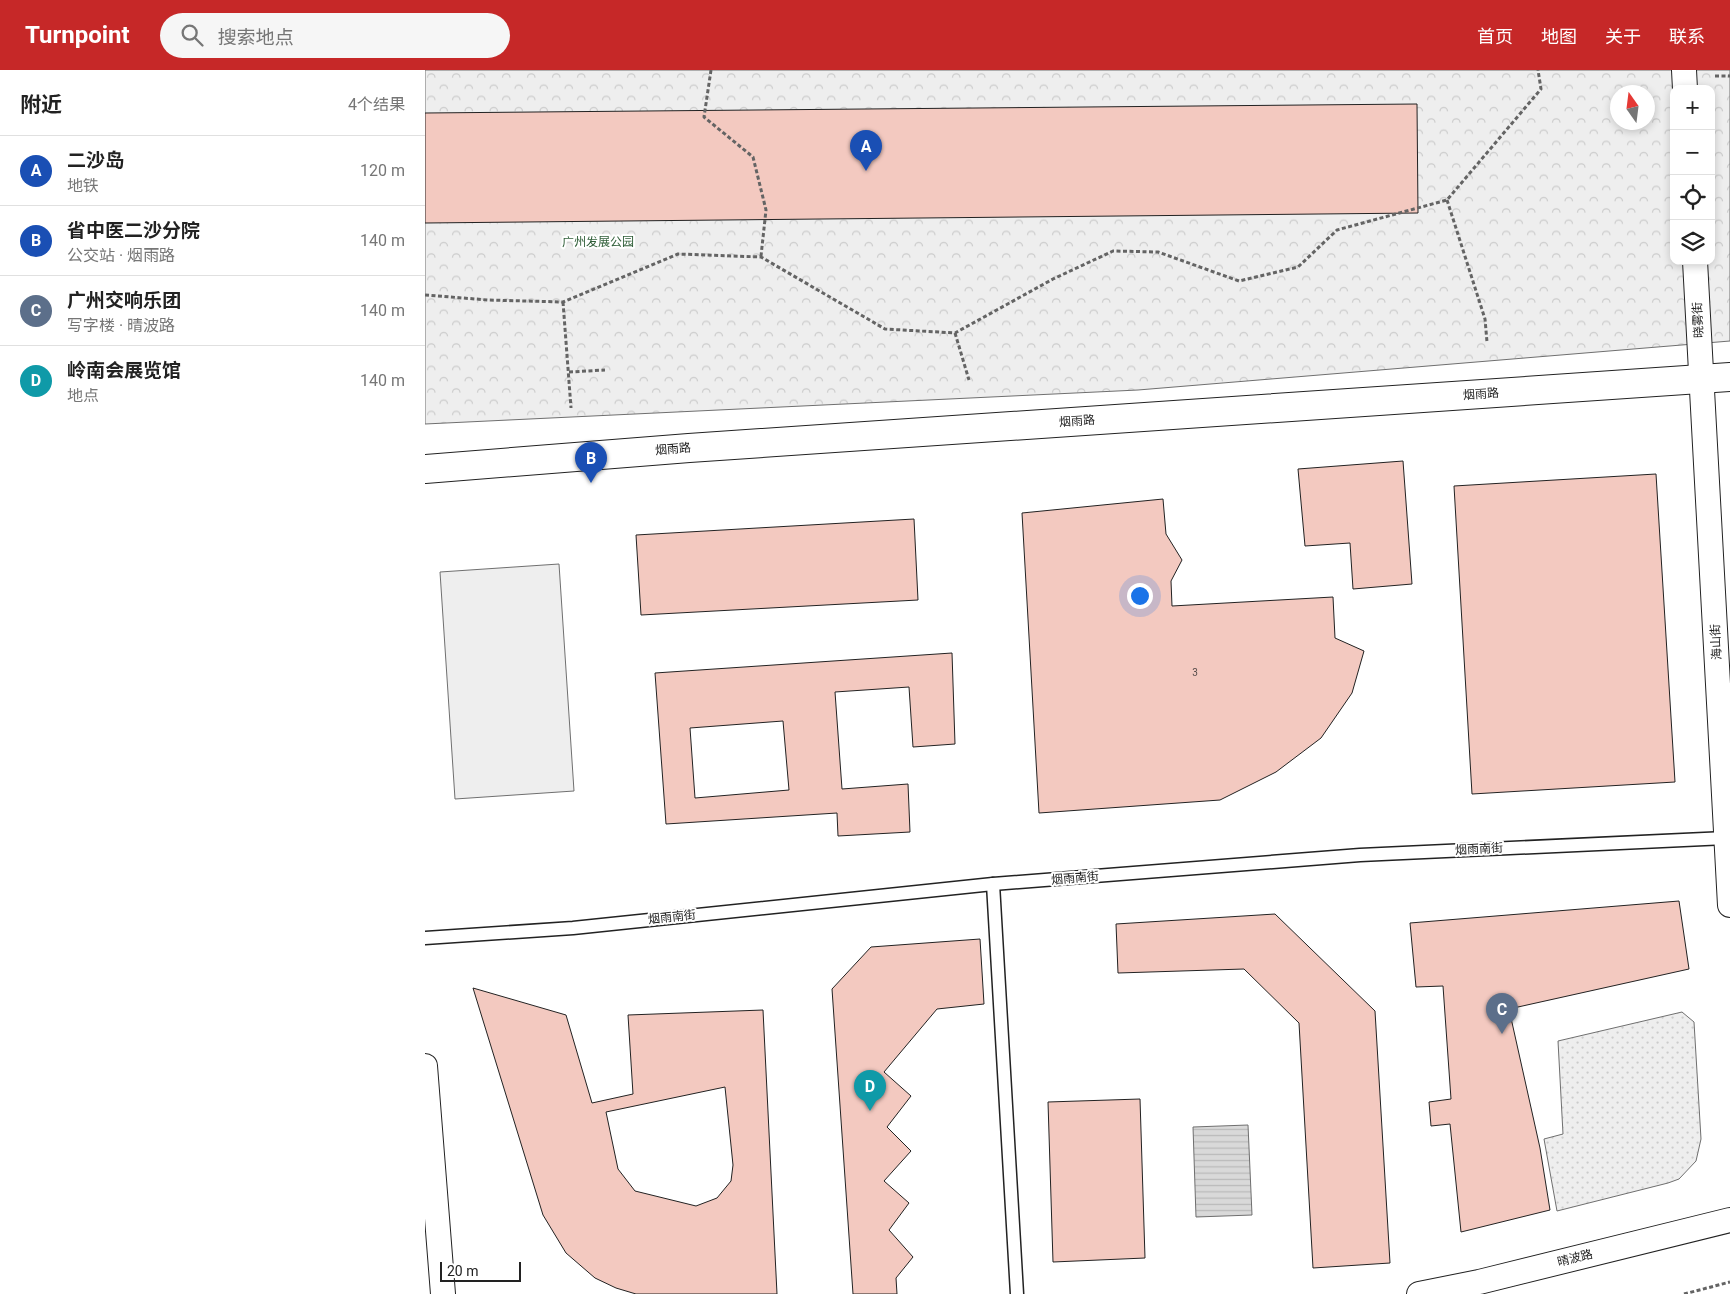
<!DOCTYPE html>
<html lang="zh">
<meta charset="utf-8">
<style>
:root{--surface:#fff;--page:#f6f6f6;--text:#222;--muted:#767676;--line:#e0e0e0;--accent:#c62828}
body{margin:0;font-family:Roboto,"Noto Sans SC",sans-serif;background:var(--page);color:var(--text)}
.controls{position:absolute;right:15px;top:15px;display:grid;overflow:hidden;border-radius:10px;box-shadow:0 2px 8px #0003}
.controls button{width:45px;height:45px;display:grid;place-items:center;padding:0;border:0;border-bottom:1px solid var(--line);background:var(--surface);color:var(--text);font:25px sans-serif}
.compass{position:absolute;left:1185px;top:15px;width:45px;height:45px;border-radius:50%;background:var(--surface);box-shadow:0 2px 8px #0003;rotate:346deg}
.scale{position:absolute;left:15px;bottom:12px;width:81px;box-sizing:border-box;padding-left:5px;border:2px solid #222;border-top:0;font-size:14px;line-height:18px;white-space:nowrap;color:#222;-webkit-text-stroke:4px #fff;paint-order:stroke}
.you{position:absolute;left:714px;top:525px;width:18px;height:18px;margin:-12px;border:4px solid #fff;border-radius:50%;background:#1a73e8;box-shadow:0 0 0 8px #1a73e833}
.badge{display:grid;place-items:center;width:32px;height:32px;border-radius:50%;background:var(--accent);color:#fff;font-size:16px;font-weight:700}
.pin{position:absolute;translate:-50% -41px;filter:drop-shadow(0 1px 2px #0008)}
.pin::after{content:'';position:absolute;top:26px;width:18px;height:15px;background:inherit;clip-path:polygon(0 0,100% 0,50% 100%)}
.list{margin:0;padding:0;list-style:none}
h2{display:flex;justify-content:space-between;align-items:center;height:65px;margin:0;padding:0 20px;font-size:21px}
h2 small{font-size:16px;font-weight:400;color:var(--muted)}
.list li{display:grid;grid-template-columns:32px 1fr auto;gap:15px;align-items:center;box-sizing:border-box;height:70px;padding:0 20px;border-top:1px solid var(--line)}
.list b{display:block;font-size:19px;white-space:nowrap}
.list p{margin:0;font-size:16px;white-space:nowrap;color:var(--muted)}
.list em{font-size:16px;font-style:normal;color:var(--muted)}
.icon{flex:none;width:28px;height:28px;fill:none;stroke:currentColor;stroke-width:2;stroke-linecap:round;stroke-linejoin:round}
.map{position:relative;flex:none;width:1305px;height:1224px;overflow:hidden}
header{display:flex;align-items:center;gap:30px;box-sizing:border-box;height:70px;padding:0 25px;background:var(--accent);color:#fff}
header strong{font-size:24px}
nav{display:flex;gap:28px;margin-inline-start:auto;font-size:18px}
.search{width:350px;height:45px;background:var(--page);display:flex;align-items:center;gap:12px;box-sizing:border-box;padding:0 18px;border-radius:28px;color:var(--muted);font-size:19px}
main{display:flex}
aside{flex:1;background:var(--surface)}
.map>svg:first-child{display:block}
</style>
<header>
<strong>Turnpoint</strong>
<div class="search"><svg class="icon" aria-label="search" viewBox="0 0 24 24"><circle cx="10" cy="10" r="6"/><path d="M15 15l6 6"/></svg>搜索地点</div>
<nav><a>首页</a><a>地图</a><a>关于</a><a>联系</a></nav>
</header>
<main>
<aside>
<h2>附近<small>4个结果</small></h2>
<ul class="list">
<li><span class="badge" style="background:#1a4fb4">A</span><div><b>二沙岛</b><p>地铁</p></div><em>120 m</em></li>
<li><span class="badge" style="background:#1a4fb4">B</span><div><b>省中医二沙分院</b><p>公交站 · 烟雨路</p></div><em>140 m</em></li>
<li><span class="badge" style="background:#5c6f8a">C</span><div><b>广州交响乐团</b><p>写字楼 · 晴波路</p></div><em>140 m</em></li>
<li><span class="badge" style="background:#0f9aa8">D</span><div><b>岭南会展览馆</b><p>地点</p></div><em>140 m</em></li>
</ul>
</aside>
<div class="map">
<svg width="1305" height="1224" viewBox="0 0 1305 1224">
<defs>
<pattern id="grass-dots" width="8" height="8" patternUnits="userSpaceOnUse" patternTransform="scale(1.25)"><rect width="8" height="8" fill="#eee"/><path d="M2 2h.1M6 6h.1" fill="none" stroke="#ccc" stroke-width="1.8" stroke-linecap="round"/></pattern>
<pattern id="forest-crowns" width="20" height="18" patternUnits="userSpaceOnUse" patternTransform="scale(1.25)"><rect width="20" height="18" fill="#eee"/><path d="M2 6a3 3 0 1 1 6 0M12 15a3 3 0 1 1 6 0" fill="none" stroke="#ccc"/></pattern>
<pattern id="water-rules" width="6" height="5" patternUnits="userSpaceOnUse" patternTransform="scale(1.25)"><rect width="6" height="5" fill="#d9d9d9"/><path d="M0 2.5h6" fill="none" stroke="#bababa"/></pattern>
</defs>
<rect width="100%" height="100%" fill="#fff"/>
<path fill="url(#grass-dots)" stroke="#6f6f6f" d="M1257,942L1269,952L1276,1069L1271,1091L1254,1109L1243,1113L1132,1141L1119,1069L1138,1064L1133,971Z"/>
<path fill="url(#forest-crowns)" stroke="#6f6f6f" fill-rule="evenodd" d="M0,0H1305V271L713,320L0,354ZM1249,19H1286V191H1249ZM1192,22H1222V52H1192Z"/>
<path fill="#eee" stroke="#6f6f6f" d="M134,494L149,721L30,729L15,502Z"/>
<path fill="url(#water-rules)" stroke="#6f6f6f" d="M823,1055L827,1145L771,1147L768,1057Z"/>
<g fill="#f3c9c0" stroke="#222" fill-rule="evenodd">
<path d="M992,34L993,143L0,153V43Z"/>
<path d="M978,391L987,514L928,519L925,473L880,476L873,399Z"/>
<path d="M1231,404L1250,712L1047,724L1029,416Z"/>
<path d="M738,429L741,464L757,490L746,511L747,536L908,527L910,568L939,581L927,623L896,668L851,702L795,730L614,743L597,443Z"/>
<path d="M489,449L493,530L216,545L211,465Z"/>
<path d="M527,583L530,674L488,677L484,617L410,622L417,719L483,714L485,762L413,766L412,743L241,754L230,603ZM358,651L364,720L270,728L265,658Z"/>
<path d="M1254,831L1264,899L1084,939L1115,1078L1125,1140L1036,1162L1025,1054L1006,1056L1004,1032L1026,1029L1018,916L991,917L985,853Z"/>
<path d="M850,844L950,941L965,1193L888,1198L874,953L819,899L693,903L691,854Z"/>
<path d="M555,869L559,934L512,939L459,1002L486,1026L462,1057L486,1081L459,1111L484,1133L464,1160L488,1187L471,1208L472,1224H428L407,919L446,877Z"/>
<path d="M48,918L141,945L167,1033L208,1024L203,945L338,940L352,1224H211L191,1218L170,1208L141,1183L118,1145ZM300,1017L308,1095L306,1111L292,1128L271,1136L210,1121L193,1099L181,1042Z"/>
<path d="M715,1029L720,1188L628,1192L623,1032Z"/>
</g>
<g fill="none" stroke-linecap="round" stroke-linejoin="round">
<defs>
<g id="lane">
<path d="M568,814L592,1224"/>
<path d="M0,868L148,858L568,814L935,785L1301,768"/>
</g>
<g id="street">
<path d="M1259,0L1260,19"/>
<path d="M1270,191L1305,835"/>
<path d="M0,996L18,1224"/>
<path d="M994,1224L1054,1212L1305,1150"/>
</g>
<path id="secondary" d="M0,399L264,378L1305,307"/>
</defs>
<use href="#lane" stroke="#222" stroke-width="15"/>
<use href="#street" stroke="#222" stroke-width="26"/>
<use href="#secondary" stroke="#222" stroke-width="30"/>
<g stroke="#646464" stroke-width="3" stroke-dasharray="4 2.5" stroke-linecap="butt">
<path d="M286,0L279,47L328,87L341,140L336,186"/>
<path d="M1290,6H1305"/>
<path d="M1022,130L1060,249L1062,272"/>
<path d="M0,225L63,230L138,232L253,184L336,187L460,259L530,263L628,209L688,181L733,182L814,211L873,197L912,160L1022,130L1116,19L1113,0"/>
<path d="M138,232L146,338"/>
<path d="M530,263L544,310"/>
<path d="M144,302L180,300"/>
<path d="M1259,1224L1305,1212"/>
</g>
<use href="#lane" stroke="#fff" stroke-width="12"/>
<use href="#street" stroke="#fff" stroke-width="24"/>
<use href="#secondary" stroke="#fff" stroke-width="28"/>
</g>
<g text-anchor="middle" dominant-baseline="central" stroke-width="4" stroke-linejoin="round" paint-order="stroke">
<g font-size="10" fill="#564c4a">
<text x="770" y="602">3</text>
</g>
<g font-size="12" fill="#2f5e38" stroke="#fff">
<text x="173" y="172">广州发展公园</text>
</g>
<g font-size="12" fill="#222" stroke="#fff">
<text transform="translate(1273 250) rotate(-93)">晓雾街</text>
<text transform="translate(1056 324) rotate(-4)">烟雨路</text>
<text transform="translate(652 351) rotate(-4)">烟雨路</text>
<text transform="translate(248 379) rotate(-5)">烟雨路</text>
<text transform="translate(1291 572) rotate(-93)">海山街</text>
<text transform="translate(1054 779) rotate(-3)">烟雨南街</text>
<text transform="translate(650 808) rotate(-5)">烟雨南街</text>
<text transform="translate(247 847) rotate(-6)">烟雨南街</text>
<text transform="translate(1150 1188) rotate(-14)">晴波路</text>
</g>
</g>
</svg>
<div class="controls">
<button>+</button>
<button>−</button>
<button><svg class="icon" aria-label="locate" viewBox="0 0 24 24"><circle cx="12" cy="12" r="6"/><path d="M12 2v4M12 18v4M2 12h4M18 12h4"/></svg></button>
<button><svg class="icon" aria-label="layers" viewBox="0 0 24 24"><path d="M12 4l9 5-9 5-9-5zM3 14l9 5 9-5"/></svg></button>
</div>
<svg class="compass" viewBox="-18 -18 36 36"><path d="M0-13l5 13h-10z" fill="#e53935"/><path d="M0 13l5-13h-10z" fill="#767676"/></svg>
<div class="scale">20 m</div>
<div class="you"></div>
<div class="pin badge" style="left:441px;top:101px;background:#1a4fb4">A</div>
<div class="pin badge" style="left:166px;top:413px;background:#1a4fb4">B</div>
<div class="pin badge" style="left:1077px;top:964px;background:#5c6f8a">C</div>
<div class="pin badge" style="left:445px;top:1041px;background:#0f9aa8">D</div>
</div>
</main>
